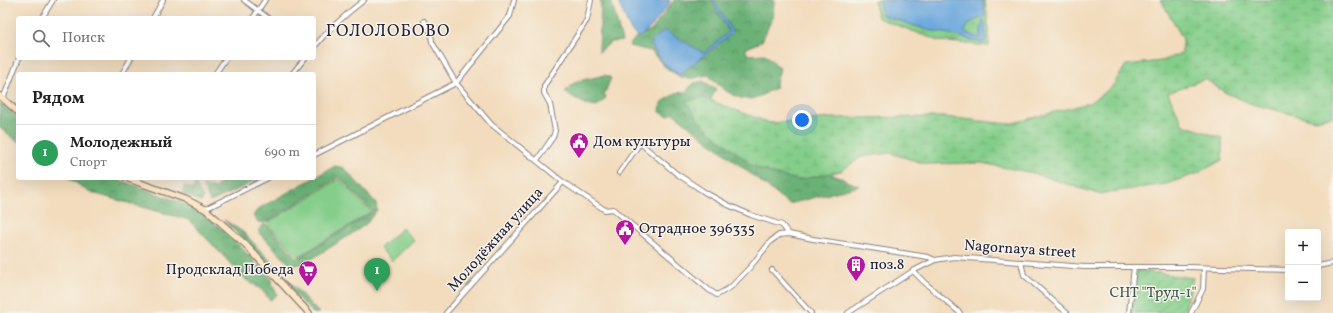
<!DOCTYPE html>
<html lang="ru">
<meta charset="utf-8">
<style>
:root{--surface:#fff;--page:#f6f6f6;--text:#222;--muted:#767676;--line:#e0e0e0;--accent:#2563eb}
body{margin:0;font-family:Vollkorn,serif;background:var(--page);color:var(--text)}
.controls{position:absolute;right:12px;bottom:12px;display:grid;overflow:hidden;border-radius:4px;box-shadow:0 4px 16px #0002}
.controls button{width:36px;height:36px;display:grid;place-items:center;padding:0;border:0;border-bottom:1px solid var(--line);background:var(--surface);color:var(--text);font:20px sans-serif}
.you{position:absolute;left:802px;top:120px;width:14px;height:14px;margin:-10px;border:3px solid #fff;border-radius:50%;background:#1a73e8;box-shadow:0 0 0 6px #1a73e833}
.badge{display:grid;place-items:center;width:26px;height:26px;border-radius:50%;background:var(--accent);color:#fff;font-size:13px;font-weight:700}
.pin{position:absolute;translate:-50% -33px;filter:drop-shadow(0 1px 2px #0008)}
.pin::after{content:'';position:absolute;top:21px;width:14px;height:12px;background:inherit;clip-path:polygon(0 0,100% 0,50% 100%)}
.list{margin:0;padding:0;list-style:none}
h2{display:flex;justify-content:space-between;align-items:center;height:52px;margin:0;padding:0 16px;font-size:17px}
h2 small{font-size:13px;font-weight:400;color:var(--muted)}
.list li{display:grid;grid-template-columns:26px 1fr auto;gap:12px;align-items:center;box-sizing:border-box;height:56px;padding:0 16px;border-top:1px solid var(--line)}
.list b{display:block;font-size:15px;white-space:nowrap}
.list p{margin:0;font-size:13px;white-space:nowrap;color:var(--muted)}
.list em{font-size:13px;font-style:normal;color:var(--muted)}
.icon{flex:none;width:22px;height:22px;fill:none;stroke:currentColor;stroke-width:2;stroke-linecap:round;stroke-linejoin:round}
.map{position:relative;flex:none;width:1333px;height:313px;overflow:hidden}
.search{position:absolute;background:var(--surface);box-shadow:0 4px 16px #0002;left:16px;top:16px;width:300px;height:44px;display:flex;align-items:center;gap:10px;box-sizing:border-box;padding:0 14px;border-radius:4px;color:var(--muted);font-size:15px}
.panel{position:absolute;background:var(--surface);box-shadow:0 4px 16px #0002;left:16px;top:72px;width:300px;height:108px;border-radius:4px}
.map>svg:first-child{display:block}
</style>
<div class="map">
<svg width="1333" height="313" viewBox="0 0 1333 313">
<defs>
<pattern id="forest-crowns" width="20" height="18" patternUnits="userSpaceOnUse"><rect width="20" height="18" fill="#6bb176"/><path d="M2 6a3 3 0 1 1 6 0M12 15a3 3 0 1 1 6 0" fill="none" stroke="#589062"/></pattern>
<pattern id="wetland-marsh" width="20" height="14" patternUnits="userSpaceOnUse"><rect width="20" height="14" fill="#84ce8a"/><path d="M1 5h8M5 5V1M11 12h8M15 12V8" fill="none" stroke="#72b178"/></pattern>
<pattern id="garden-furrows" width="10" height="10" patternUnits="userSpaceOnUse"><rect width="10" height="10" fill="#84ce8a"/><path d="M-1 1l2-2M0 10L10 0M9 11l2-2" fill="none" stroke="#72b178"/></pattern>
</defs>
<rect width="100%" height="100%" fill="#f7f3e8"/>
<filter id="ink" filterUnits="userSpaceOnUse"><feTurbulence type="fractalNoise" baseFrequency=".025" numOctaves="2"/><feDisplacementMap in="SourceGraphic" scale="8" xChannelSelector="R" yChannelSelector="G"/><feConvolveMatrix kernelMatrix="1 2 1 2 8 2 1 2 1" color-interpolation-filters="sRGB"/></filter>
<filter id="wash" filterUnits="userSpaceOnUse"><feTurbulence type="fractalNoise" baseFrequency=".012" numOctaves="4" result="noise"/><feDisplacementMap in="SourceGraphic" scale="16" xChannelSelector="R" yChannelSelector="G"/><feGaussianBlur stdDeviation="0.9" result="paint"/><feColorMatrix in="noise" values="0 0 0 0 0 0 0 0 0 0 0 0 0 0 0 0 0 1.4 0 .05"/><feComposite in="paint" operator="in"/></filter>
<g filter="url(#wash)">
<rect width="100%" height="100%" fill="#f2dcbd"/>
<g fill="url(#forest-crowns)" stroke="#466a58">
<path d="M601,0H611L622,41L611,42L599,52Z"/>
<path d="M674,0H774L773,16L762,41L745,49L748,55L765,54L780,68L775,88C769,91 763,95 757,97C739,105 720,87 708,75L689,79L682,78L665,67L651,51L629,46L636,37L652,30Z"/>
<path d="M605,75L611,78L604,95L606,96L605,99L597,106L585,104L565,92L575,82Z"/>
<path d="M703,81L716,89L711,99L727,115L742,136L859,186L789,204L673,113L668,116L660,112L661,103L676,93L685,92L694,83Z"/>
<path d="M0,103L18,118V142L0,128Z"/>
<path d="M335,166L344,168L376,203L377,210L365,225L342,240L305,263L291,266L258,231L263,225H267L297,259L373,212L339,177L265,223L258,222L253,216L258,209Z"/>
<path d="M69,178H104L109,180L114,178L177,201L194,208L226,232L239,245L270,278L277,295L270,300L261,289L246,280L189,220L89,192Z"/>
<path d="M223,178H262L210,202L202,184L215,189Z"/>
<path d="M195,183L203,198L201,202L182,193L185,185L193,190Z"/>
<path d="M224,220L243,232L319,313H313Z"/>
</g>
<g fill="url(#wetland-marsh)" stroke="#537862">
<path d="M874,0H985L988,19L989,46L939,41L878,18Z"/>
<path d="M1161,0H1333V116L1331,117L1315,120L1252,104L1224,92L1205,79L1168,93L1183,125L1222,138V160L1196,174L1166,184L1098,194L1033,173L981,163L926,164L890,153L861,157L841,171L799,180L777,175L754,167L712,133L699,120L686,101L703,98L770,123L831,118L944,117L1009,124L1089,103L1112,87L1126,65L1161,61L1182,53L1183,39Z"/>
</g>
<g fill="#84ce8a" stroke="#537862">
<path d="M339,179L371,212L298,257L267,223Z"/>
<path d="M402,228L414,240L392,261L380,248Z"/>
</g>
<path fill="url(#garden-furrows)" stroke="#537862" d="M1137,270L1193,278L1184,313H1128Z"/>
<g fill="#6ca7dd" stroke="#47648c">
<path d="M617,0H670L669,4L651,27L639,38L631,31Z"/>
<path d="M712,0H714L733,33L679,75L663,63L650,44L664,30L704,53L729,32L712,1Z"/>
<path d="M879,0H983L985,16L970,23L964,32L980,38L982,22L985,21L986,41L982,43L950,34L928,30L882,15Z"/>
</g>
</g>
<g filter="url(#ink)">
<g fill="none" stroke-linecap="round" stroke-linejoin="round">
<defs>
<g id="street">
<path d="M244,0L268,18"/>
<path d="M42,18L53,0"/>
<path d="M153,18L163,0"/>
<path d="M253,18L265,0"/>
<path d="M424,21L431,33L432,42L456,83L491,124L563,182L605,210L613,209L709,290L717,295L731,287L751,266L771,241L779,235L789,234L813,239L928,257L935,260"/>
<path d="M314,47C329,29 346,14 364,0"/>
<path d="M122,74L131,58"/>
<path d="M215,74L226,58"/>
<path d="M292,74L305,58"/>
<path d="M3,99L19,58"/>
<path d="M314,155L456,83L510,16L514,0"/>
<path d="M537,160L553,137L555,131L550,104L544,93V86L587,20L591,0"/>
<path d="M619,173L640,143L677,174L706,193L728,205L751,215L782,225L789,234"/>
<path d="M205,209L268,178"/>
<path d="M1021,262L1024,275L1067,313"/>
<path d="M1318,266L1333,263"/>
<path d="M772,270L811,313"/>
<path d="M913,271L924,282L960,313"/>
<path d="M446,313L563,182"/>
<path d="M848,313L913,271L935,260L954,257L1085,267H1189L1288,270"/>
<path d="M1129,313L1134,267"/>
<path d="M1191,313L1203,289L1204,268"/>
</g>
<g id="secondary">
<path d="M0,96L18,112"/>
<path d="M126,178L185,199L205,209L245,244L309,313"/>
</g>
</defs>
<use href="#street" stroke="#8a7f7c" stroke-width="6"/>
<use href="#secondary" stroke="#8a7f7c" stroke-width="8"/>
<use href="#street" stroke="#fff" stroke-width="4"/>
<use href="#secondary" stroke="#fce6c4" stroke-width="5.5"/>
</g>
</g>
<defs>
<symbol id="civic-pin" viewBox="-11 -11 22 30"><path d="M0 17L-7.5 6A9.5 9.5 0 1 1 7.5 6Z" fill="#b5179e" stroke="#f7f3e8"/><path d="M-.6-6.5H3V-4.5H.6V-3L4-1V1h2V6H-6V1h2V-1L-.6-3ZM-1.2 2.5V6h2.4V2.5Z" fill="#fff"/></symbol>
<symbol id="building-pin" viewBox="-11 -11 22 30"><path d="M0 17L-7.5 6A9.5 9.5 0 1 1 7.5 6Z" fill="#b5179e" stroke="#f7f3e8"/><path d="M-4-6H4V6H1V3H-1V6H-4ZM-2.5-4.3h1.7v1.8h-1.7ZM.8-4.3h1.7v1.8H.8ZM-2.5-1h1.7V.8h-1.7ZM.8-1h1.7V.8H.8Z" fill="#fff"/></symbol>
<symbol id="supermarket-pin" viewBox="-11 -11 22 30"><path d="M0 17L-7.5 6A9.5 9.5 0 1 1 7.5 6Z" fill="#b5179e" stroke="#f7f3e8"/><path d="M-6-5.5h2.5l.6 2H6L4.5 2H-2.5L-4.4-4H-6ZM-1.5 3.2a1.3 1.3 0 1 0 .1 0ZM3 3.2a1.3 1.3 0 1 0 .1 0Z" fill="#fff"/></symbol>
</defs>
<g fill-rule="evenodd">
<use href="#civic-pin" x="568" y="131" width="22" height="30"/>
<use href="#civic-pin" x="614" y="218" width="22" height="30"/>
<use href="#building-pin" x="845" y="254" width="22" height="30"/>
<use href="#supermarket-pin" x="297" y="259" width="22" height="30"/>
</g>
<g text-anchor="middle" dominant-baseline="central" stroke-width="3" stroke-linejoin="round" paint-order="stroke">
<g font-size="15" fill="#22223b" stroke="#f7f3e8" text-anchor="start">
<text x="593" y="142">Дом культуры</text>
<text x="639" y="229">Отрадное 396335</text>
<text x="870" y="265">поз.8</text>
<text x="294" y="270" text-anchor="end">Продсклад Победа</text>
</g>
<g font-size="15" fill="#22223b" stroke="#f7f3e8">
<text transform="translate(496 240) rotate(-48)">Молодёжная улица</text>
<text transform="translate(1020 250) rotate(4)">Nagornaya street</text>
</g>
<g font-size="15" fill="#3f5653" stroke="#f7f3e8">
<text x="1153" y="293">СНТ "Труд-1"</text>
</g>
<g font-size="17" letter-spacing="1" fill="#22223b" stroke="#f7f3e8">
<text x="388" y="31">ГОЛОЛОБОВО</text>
</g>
</g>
</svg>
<div class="controls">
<button>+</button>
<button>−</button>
</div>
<div class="you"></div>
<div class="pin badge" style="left:377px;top:291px;background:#2e9e5b">1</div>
<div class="search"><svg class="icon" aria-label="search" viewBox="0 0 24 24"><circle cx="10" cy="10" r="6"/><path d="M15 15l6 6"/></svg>Поиск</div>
<section class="panel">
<h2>Рядом<small></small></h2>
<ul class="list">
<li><span class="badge" style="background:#2e9e5b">1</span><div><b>Молодежный</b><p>Спорт</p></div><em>690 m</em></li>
</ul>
</section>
</div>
